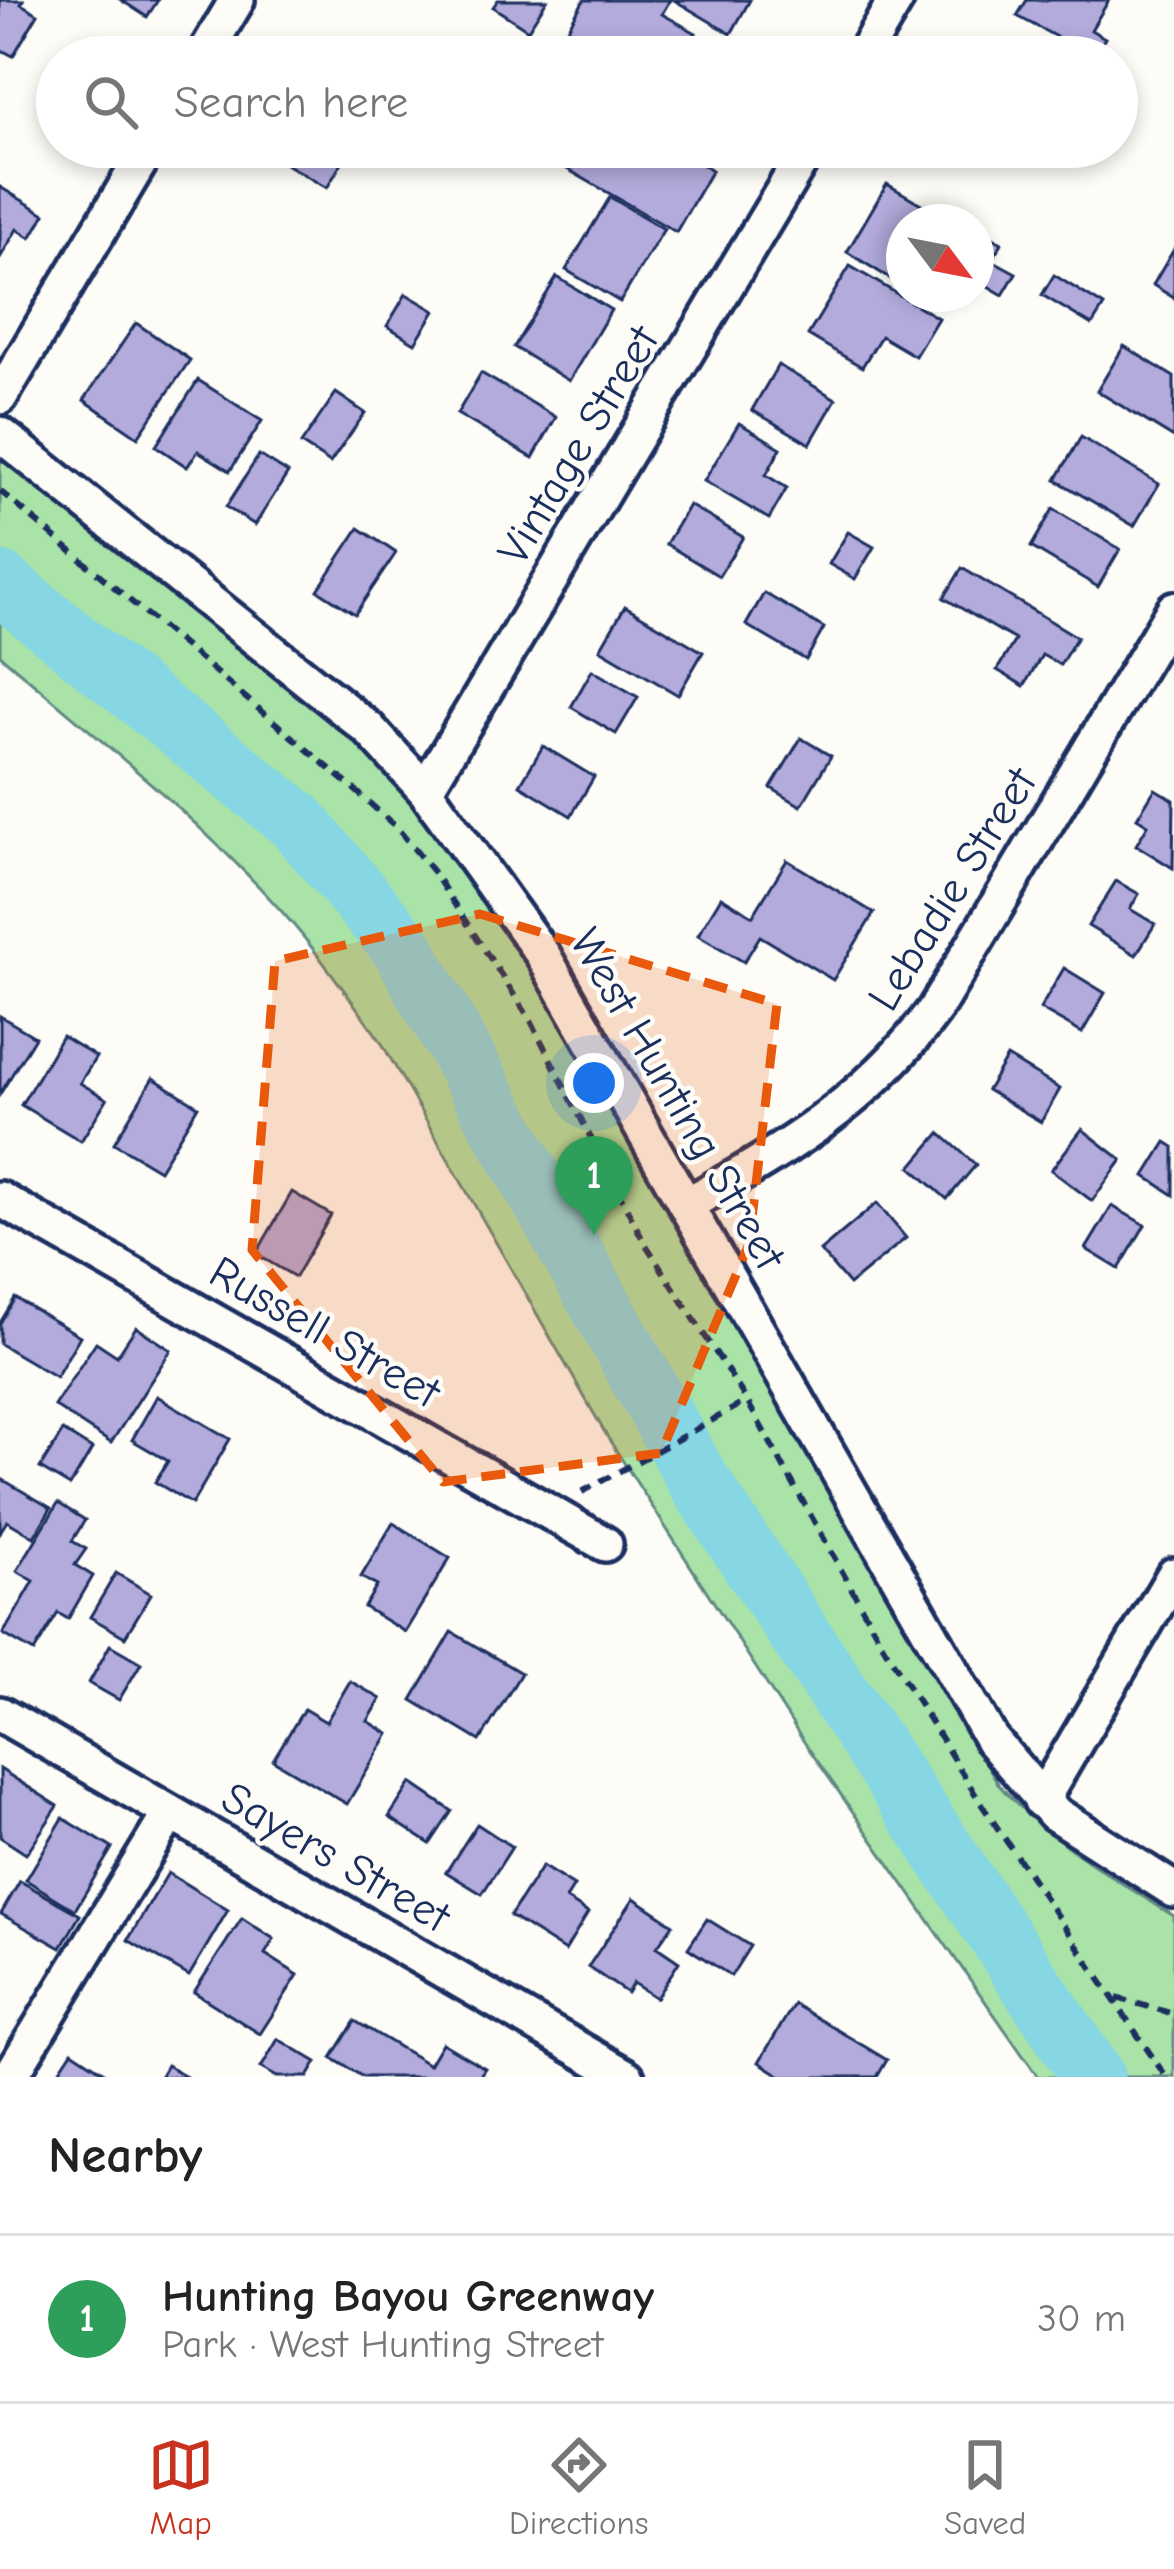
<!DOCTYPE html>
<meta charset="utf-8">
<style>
:root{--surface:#fff;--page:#f6f6f6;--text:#222;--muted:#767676;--line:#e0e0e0;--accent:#c8321e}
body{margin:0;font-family:"Comic Neue",sans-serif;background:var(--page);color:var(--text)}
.compass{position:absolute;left:886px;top:204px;width:108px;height:108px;border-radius:50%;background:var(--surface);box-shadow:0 6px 18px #0003;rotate:122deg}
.you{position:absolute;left:594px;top:1083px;width:42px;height:42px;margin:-30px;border:9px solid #fff;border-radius:50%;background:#1a73e8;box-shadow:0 0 0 18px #1a73e833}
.badge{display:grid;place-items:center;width:78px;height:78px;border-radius:50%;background:var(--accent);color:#fff;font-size:39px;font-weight:700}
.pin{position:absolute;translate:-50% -99px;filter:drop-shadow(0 3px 6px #0008)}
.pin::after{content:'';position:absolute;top:63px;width:42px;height:36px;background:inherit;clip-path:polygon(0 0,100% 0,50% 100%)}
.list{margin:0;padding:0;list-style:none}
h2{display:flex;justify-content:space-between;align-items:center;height:156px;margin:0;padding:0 48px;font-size:51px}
h2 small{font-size:39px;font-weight:400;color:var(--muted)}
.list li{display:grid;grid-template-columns:78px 1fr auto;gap:36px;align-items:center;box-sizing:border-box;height:168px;padding:0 48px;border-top:3px solid var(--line)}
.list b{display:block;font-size:45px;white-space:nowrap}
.list p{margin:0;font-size:39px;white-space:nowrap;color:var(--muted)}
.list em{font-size:39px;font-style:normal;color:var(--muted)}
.icon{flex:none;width:66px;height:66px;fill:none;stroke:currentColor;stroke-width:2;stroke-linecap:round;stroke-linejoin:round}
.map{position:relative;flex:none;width:1174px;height:2077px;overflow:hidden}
.search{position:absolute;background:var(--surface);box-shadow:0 6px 18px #0003;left:36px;right:36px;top:36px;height:132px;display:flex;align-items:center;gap:30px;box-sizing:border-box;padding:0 42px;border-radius:66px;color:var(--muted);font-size:45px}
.sheet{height:324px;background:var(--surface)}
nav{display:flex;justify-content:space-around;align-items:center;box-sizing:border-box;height:168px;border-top:3px solid var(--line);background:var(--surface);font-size:33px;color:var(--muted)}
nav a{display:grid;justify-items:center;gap:6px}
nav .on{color:var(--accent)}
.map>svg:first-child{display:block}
</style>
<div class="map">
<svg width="1174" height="2077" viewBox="0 0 1174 2077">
<rect width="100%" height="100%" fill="#fdfcf7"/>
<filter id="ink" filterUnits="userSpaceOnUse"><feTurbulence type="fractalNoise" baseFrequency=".00833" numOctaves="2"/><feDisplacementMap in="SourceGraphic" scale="24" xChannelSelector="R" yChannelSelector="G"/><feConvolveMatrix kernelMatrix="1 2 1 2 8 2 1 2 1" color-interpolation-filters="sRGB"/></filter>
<g filter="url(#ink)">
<path fill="#a9e3a8" stroke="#628983" stroke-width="3" d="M0,446L396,772L506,918L999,1785C1048,1840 1112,1877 1174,1916V2077H1038L802,1739L608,1438L380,1040C351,1000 323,959 291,922C204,822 100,740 0,655Z"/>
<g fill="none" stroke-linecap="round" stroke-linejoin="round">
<path stroke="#86d6e3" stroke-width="63" d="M0,583L297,822L403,948L699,1482L1093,2077"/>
</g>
<g fill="#b2abdc" stroke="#1b2f5e" stroke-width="3">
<path d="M0,0H23L21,4L38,14L13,56L0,49Z"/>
<path d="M121,0H158L147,17Z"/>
<path d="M498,0H547L528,30L493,7Z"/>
<path d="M584,0H670L662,14L696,33L689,45L711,57H551Z"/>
<path d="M674,0H750L731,34Z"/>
<path d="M1027,0H1109L1091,30L1105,38L1094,57L1017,16Z"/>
<path d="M268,147H351L327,188L265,152Z"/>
<path d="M529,147H682L680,151L712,170L676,232Z"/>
<path d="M691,147H727L718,163Z"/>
<path d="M887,184L945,218L904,222V287L847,252Z"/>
<path d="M0,187L45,214L31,238L17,229L0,258Z"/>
<path d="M610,197L664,229L620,302L566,270Z"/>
<path d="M976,228L1002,243L992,260L1016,273L1003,295L976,279Z"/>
<path d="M1174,249V298L1153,285Z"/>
<path d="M850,266L938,318L915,356L881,336L862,367L808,335Z"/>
<path d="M1054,275L1104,306L1092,325L1042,295Z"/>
<path d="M557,277L611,310L569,381L514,347Z"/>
<path d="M406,294L435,311L415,343L387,326Z"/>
<path d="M136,323L190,360L138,437L84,400Z"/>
<path d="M1124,346L1174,377V438L1097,391Z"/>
<path d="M778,365L836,399L810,444L752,410Z"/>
<path d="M481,373L556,417L533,458L457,414Z"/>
<path d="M198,380L262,421L230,471L198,451L187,467L156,446Z"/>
<path d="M336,393L365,413L330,463L301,444Z"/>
<path d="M739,423L781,448L766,475L787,488L769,519L704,481Z"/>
<path d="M1081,437L1159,484L1134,526L1056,480Z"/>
<path d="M259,455L288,473L255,525L226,507Z"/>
<path d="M689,505L743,537L719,576L666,544Z"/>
<path d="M1053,509L1120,549L1098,587L1031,547Z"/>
<path d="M359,528L396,553L355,614L318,590Z"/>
<path d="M848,532L874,547L855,579L829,564Z"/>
<path d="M962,568L1077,637L1060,665L1042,655L1024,686L997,670L1015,640L944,598Z"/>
<path d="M764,593L824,628L806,660L746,625Z"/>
<path d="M625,606L703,652L678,695L600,649Z"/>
<path d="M592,670L638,697L616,734L571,707Z"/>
<path d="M801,738L831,756L801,806L771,788Z"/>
<path d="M543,746L594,777L571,816L520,785Z"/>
<path d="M1155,789L1174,800L1173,868L1136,845L1148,825L1137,818Z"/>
<path d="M787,860L874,913L833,980L760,936L744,962L698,935L721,897L753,916Z"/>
<path d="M1116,881L1139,894L1130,909L1155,924L1136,955L1088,926Z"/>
<path d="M1064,968L1105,993L1082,1033L1040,1009Z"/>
<path d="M0,1016L35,1037L0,1094Z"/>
<path d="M62,1036L96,1057L80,1083L107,1099L81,1141L21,1105Z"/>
<path d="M1007,1057L1060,1089L1041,1122L987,1090Z"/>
<path d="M153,1078L198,1106L159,1170L114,1143Z"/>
<path d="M1082,1129L1122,1160L1092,1201L1051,1170Z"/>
<path d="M940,1133L976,1165L947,1199L911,1167Z"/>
<path d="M1166,1142L1174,1147V1195L1145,1176Z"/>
<path d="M292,1192L331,1215L295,1277L256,1254Z"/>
<path d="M877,1203L906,1238L849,1285L820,1251Z"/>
<path d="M1112,1206L1145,1225L1119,1269L1086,1249Z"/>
<path d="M15,1298L80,1336L56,1377L0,1344V1323Z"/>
<path d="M136,1327L171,1350L111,1443L54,1406L96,1342L117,1356Z"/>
<path d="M157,1396L230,1439L192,1504L155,1482L168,1461L132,1440Z"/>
<path d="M63,1431L92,1449L70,1486L40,1468Z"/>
<path d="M0,1478L51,1508L34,1537L7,1521L0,1532Z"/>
<path d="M58,1503L85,1520L72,1541L86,1549L75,1565L93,1576L68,1619L58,1613L34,1652L3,1634L34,1581L17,1571Z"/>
<path d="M393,1523L450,1558L405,1632L364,1607L377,1586L361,1577Z"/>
<path d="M116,1573L151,1594L125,1637L90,1617Z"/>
<path d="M452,1632L521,1673L480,1741L412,1700Z"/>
<path d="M110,1645L141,1663L119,1700L89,1683Z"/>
<path d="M350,1681L381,1699L368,1721L389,1734L347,1804L273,1760L304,1709L326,1722Z"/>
<path d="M0,1769L58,1806L26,1854L0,1837Z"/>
<path d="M411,1783L452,1811L430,1844L389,1817Z"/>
<path d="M63,1818L112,1848L75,1910L26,1880Z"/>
<path d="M477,1824L512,1847L482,1894L446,1872Z"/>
<path d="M542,1866L574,1886L566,1899L588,1913L565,1951L510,1916Z"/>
<path d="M168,1873L228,1910L189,1976L128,1940Z"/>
<path d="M20,1881L80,1915L61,1948L1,1914Z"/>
<path d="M634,1898L673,1924L657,1947L679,1962L656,1998L633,1983L627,1993L588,1967Z"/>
<path d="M242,1918L274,1939L265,1954L298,1975L260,2034L194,1992Z"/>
<path d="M707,1919L750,1946L731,1976L688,1948Z"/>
<path d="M794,2004L887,2060L877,2077H783L759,2062Z"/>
<path d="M355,2021L429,2065L442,2043L485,2068L479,2077H363L332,2058Z"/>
<path d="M278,2039L317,2062L308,2077H277L261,2068Z"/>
<path d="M72,2051L104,2072L101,2077H55Z"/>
<path d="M167,2065L186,2077H160Z"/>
</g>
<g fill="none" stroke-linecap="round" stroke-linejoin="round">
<defs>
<g id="street">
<path d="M203,57L237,0"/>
<path d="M862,57L896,0"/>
<path d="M0,397L149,147"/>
<path d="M0,434L369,729L425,790L543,955L991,1739L1054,1813L1174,1890"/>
<path d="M425,790L809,147"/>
<path d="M0,1199L605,1544"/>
<path d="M689,1203C784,1152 869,1099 934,1011L1174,609"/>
<path d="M0,1714L627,2077"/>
<path d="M1041,1801L1174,1575"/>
<path d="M10,2077L170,1813"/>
</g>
</defs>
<use href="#street" stroke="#1b2f5e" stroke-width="42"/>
<g stroke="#1b2f5e" stroke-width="6" stroke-dasharray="12 9" stroke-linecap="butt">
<path d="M0,491L354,789L397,828L434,873L530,1019L643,1240L747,1401L883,1645L982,1805L1166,2077"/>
<path d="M582,1492L747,1401"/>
<path d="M1117,1998L1174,2014"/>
</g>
<use href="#street" stroke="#fdfcf7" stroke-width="33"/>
</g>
</g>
<path fill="#e8590c" fill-opacity="0.2" stroke="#e8590c" stroke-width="9" stroke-dasharray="24 15" stroke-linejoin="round" d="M480,914L777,1004L749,1244L661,1453L443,1482L252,1250L275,961Z"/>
<g text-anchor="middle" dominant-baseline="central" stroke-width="9" stroke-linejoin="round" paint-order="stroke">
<g font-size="45" fill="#1b2f5e" stroke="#fdfcf7">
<text transform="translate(578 445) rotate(-59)">Vintage Street</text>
<text transform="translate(952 889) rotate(-58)">Lebadie Street</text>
<text transform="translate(678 1099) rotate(60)">West Hunting Street</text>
<text transform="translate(325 1332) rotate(30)">Russell Street</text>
<text transform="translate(336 1857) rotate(30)">Sayers Street</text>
</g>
</g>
</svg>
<svg class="compass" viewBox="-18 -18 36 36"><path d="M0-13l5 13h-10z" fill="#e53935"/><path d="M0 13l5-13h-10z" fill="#767676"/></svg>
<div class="you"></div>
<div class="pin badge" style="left:594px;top:1235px;background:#2e9e5b">1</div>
<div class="search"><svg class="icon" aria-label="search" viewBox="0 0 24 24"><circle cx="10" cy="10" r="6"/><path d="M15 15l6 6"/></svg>Search here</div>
</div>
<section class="sheet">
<h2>Nearby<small></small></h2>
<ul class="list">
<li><span class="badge" style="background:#2e9e5b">1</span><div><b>Hunting Bayou Greenway</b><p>Park · West Hunting Street</p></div><em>30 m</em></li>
</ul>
</section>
<nav>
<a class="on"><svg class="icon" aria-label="map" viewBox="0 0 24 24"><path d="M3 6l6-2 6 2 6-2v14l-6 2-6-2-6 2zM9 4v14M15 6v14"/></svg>Map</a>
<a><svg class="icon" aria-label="directions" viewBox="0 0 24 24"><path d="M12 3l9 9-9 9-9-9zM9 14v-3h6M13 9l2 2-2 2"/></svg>Directions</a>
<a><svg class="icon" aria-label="saved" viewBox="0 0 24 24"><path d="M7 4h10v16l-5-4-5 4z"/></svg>Saved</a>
</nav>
